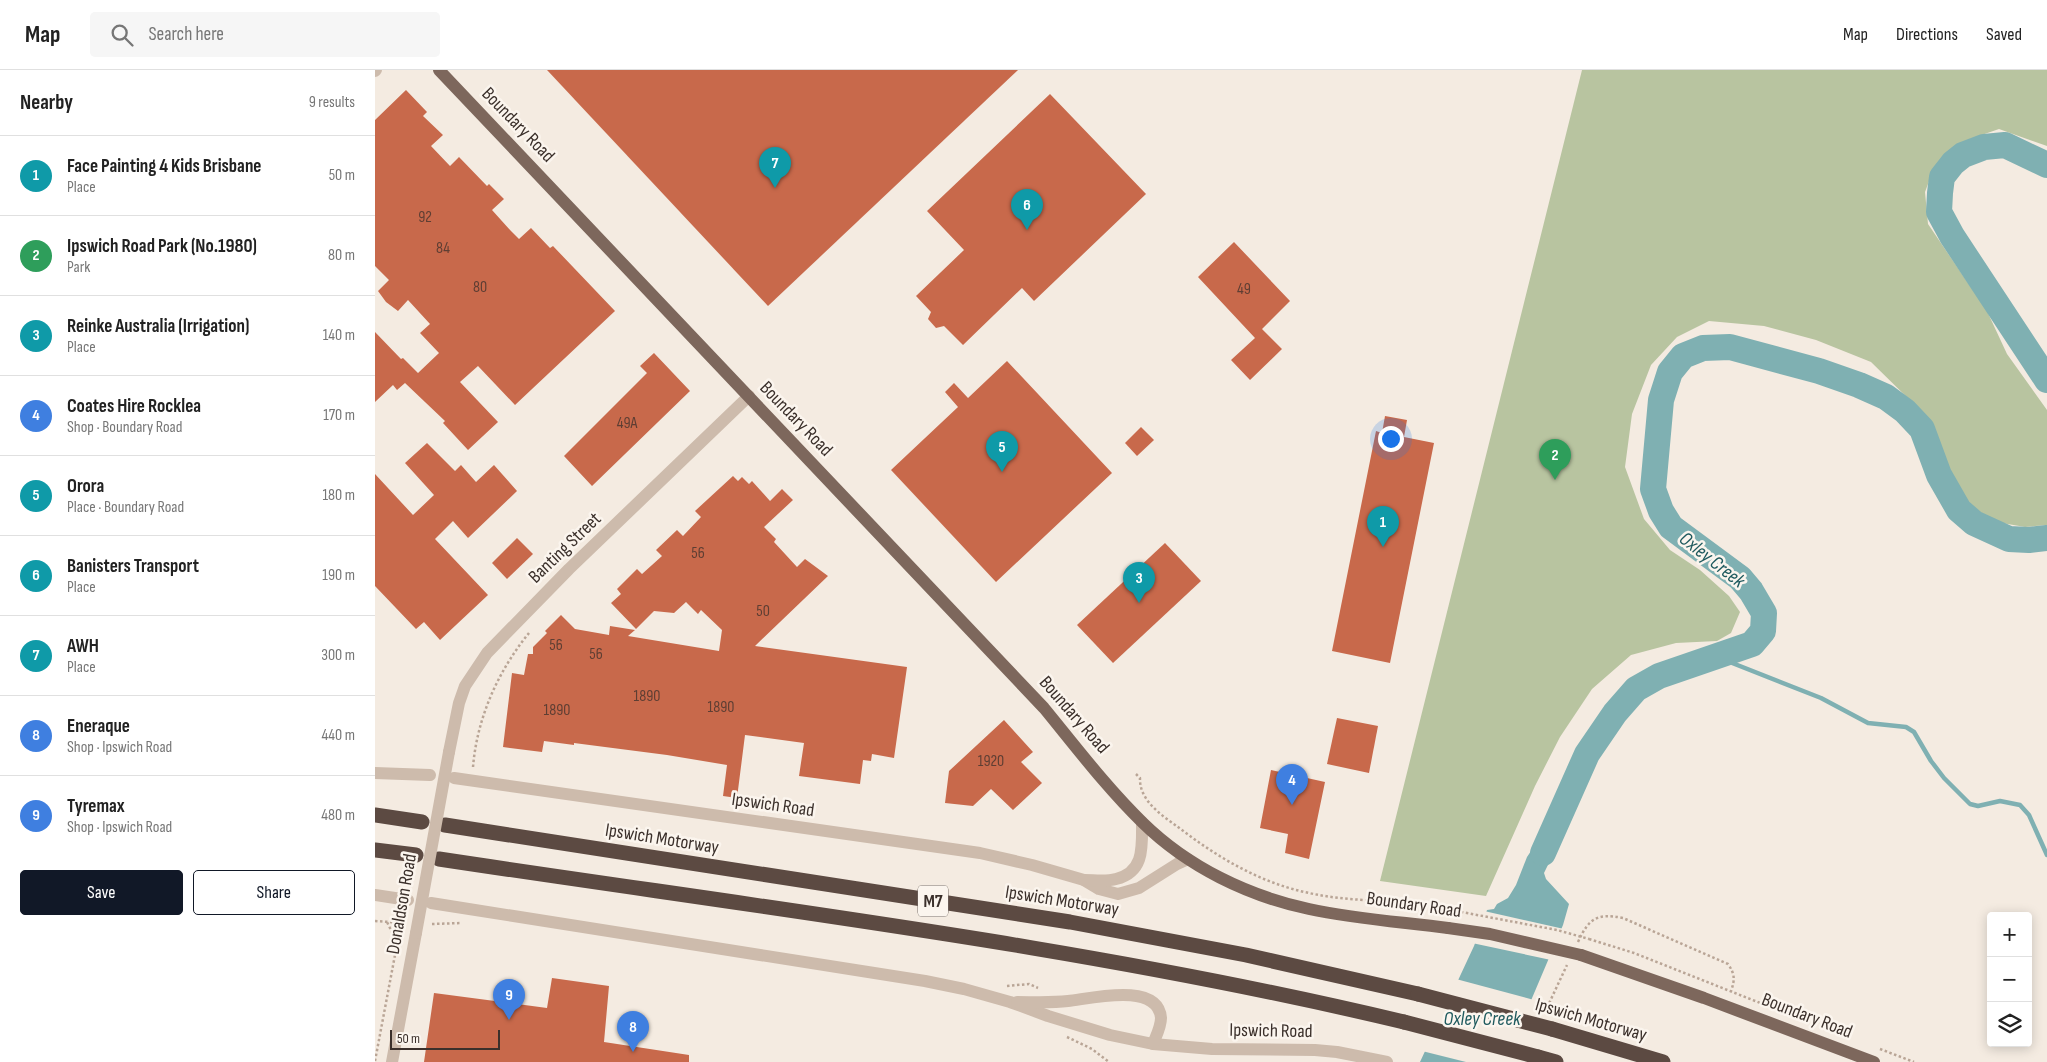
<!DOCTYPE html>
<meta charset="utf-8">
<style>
:root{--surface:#fff;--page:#f6f6f6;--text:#222;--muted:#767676;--line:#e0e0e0;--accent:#111827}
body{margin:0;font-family:"Sofia Sans Condensed",sans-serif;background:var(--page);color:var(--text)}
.controls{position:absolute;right:15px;bottom:15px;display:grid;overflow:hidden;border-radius:5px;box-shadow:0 2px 12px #0003}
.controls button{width:45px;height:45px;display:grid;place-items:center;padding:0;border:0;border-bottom:1px solid var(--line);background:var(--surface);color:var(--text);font:25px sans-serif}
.scale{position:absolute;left:15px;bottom:12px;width:110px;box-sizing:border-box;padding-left:5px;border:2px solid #3b302b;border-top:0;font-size:14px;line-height:18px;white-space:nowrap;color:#3b302b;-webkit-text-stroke:4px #fbf5ee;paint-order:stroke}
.you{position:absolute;left:1015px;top:368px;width:18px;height:18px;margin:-12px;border:4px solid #fff;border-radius:50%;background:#1a73e8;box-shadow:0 0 0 8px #1a73e833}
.badge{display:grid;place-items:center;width:32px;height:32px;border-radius:50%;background:var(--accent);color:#fff;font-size:16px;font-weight:700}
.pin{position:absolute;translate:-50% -41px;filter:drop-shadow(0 1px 2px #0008)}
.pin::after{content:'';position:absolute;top:26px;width:18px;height:15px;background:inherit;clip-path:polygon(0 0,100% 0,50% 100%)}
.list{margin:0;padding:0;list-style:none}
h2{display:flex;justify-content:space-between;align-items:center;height:65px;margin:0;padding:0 20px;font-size:21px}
h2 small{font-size:16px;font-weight:400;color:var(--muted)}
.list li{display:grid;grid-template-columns:32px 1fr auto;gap:15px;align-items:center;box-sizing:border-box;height:80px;padding:0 20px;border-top:1px solid var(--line)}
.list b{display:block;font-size:19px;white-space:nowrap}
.list p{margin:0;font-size:16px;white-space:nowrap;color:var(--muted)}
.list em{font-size:16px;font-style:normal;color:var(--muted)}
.actions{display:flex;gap:10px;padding:15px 20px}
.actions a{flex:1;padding:11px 0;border:1px solid var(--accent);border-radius:5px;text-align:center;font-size:18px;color:var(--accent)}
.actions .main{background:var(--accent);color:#fff}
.icon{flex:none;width:28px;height:28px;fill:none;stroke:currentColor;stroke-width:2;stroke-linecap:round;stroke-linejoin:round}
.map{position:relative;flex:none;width:1672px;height:992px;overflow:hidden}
header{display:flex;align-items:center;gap:30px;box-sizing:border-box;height:70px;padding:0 25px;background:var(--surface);border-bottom:1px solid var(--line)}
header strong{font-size:24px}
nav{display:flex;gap:28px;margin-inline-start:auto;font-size:18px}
.search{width:350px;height:45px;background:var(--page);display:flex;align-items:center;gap:12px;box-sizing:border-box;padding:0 18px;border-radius:5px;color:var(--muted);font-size:19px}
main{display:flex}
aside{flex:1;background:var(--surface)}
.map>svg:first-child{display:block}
</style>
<header>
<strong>Map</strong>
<div class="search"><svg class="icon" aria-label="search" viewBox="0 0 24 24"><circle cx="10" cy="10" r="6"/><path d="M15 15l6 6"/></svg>Search here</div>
<nav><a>Map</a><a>Directions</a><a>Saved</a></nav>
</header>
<main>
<aside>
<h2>Nearby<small>9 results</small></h2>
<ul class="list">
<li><span class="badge" style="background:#0f9aa8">1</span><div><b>Face Painting 4 Kids Brisbane</b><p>Place</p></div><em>50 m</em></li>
<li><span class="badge" style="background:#2e9e5b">2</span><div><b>Ipswich Road Park (No.1980)</b><p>Park</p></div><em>80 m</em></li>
<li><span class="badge" style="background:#0f9aa8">3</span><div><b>Reinke Australia (Irrigation)</b><p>Place</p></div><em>140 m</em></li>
<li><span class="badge" style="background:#3f7fe0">4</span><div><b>Coates Hire Rocklea</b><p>Shop · Boundary Road</p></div><em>170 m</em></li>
<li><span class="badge" style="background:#0f9aa8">5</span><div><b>Orora</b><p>Place · Boundary Road</p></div><em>180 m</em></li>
<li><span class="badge" style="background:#0f9aa8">6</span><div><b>Banisters Transport</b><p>Place</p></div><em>190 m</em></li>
<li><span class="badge" style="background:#0f9aa8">7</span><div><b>AWH</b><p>Place</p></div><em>300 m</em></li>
<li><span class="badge" style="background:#3f7fe0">8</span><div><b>Eneraque</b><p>Shop · Ipswich Road</p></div><em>440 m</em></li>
<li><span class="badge" style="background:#3f7fe0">9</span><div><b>Tyremax</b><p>Shop · Ipswich Road</p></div><em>480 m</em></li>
</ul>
<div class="actions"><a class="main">Save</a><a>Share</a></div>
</aside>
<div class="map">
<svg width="1672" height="992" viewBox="0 0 1672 992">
<rect width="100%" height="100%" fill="#f4ebe1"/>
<path fill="#b8c4a0" d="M1207,0H1672V76L1624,59L1595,69L1567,87L1556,106L1550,122L1553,154L1612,241L1632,284L1672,340V455L1650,457L1627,453L1612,448L1596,436L1583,422L1561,363L1548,343L1496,292L1441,270L1389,256L1334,251L1302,267L1276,295L1257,344L1250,397L1269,449L1295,480L1325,500L1354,526L1365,542L1356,563L1342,571L1301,573L1256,585L1217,619L1185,667L1160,716L1111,826L1005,811Z"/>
<path fill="#7fb0b2" d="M1174,747L1193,754L1169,803L1171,809L1194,834L1188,855L1130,992H1045L1099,876L1112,840L1119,839L1122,834L1133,828L1141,815L1152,787L1160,775Z"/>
<g fill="#f4ebe1">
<path d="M1109,841L1189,859L1176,890L1097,873Z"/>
<path d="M1081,909L1159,930L1133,992H1091L1047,981Z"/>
</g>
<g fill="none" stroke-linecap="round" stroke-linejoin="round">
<path stroke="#7fb0b2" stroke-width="4.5" d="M1342,587L1446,628L1493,653L1531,657L1539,662L1556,691L1569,708L1595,734L1603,736L1625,731L1645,735L1654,745L1672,785"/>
<g stroke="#7fb0b2" stroke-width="26">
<path d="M1672,95L1630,75L1609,77L1588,85L1578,93L1567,107L1565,123L1564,142L1577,166L1672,310"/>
<path d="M1168,783L1212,684L1240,643L1261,619L1284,606L1377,574L1388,561L1389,543L1376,521L1365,508L1296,457L1286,441L1278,419L1286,330L1295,302L1308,286L1328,278L1355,277L1444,301L1484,315L1511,327L1530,341L1547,359L1564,405L1584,440L1599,453L1634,469L1654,470L1672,468"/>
</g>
</g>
<g fill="#c8694b">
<path d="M172,0H643L393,236Z"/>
<path d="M31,20L52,42L48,46L68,65L56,76L75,96L84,87L112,116L114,114L129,129L117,140L136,161L144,169L156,158L175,178L178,176L240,241L140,335L103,296L85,312L123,352L93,380L68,353L70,351L30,313L22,320L18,315L0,332V262L26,289L28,288L43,303L64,283L45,263L55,254L33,230L23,241L11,232L3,221L14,210L0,196V50Z"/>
<path d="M675,24L771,124L659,231L647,218L588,275L569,256L561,258L553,249L556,242L541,226L589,180L552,141Z"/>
<path d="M859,172L915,231L887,259L907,279L875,310L856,290L880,268L823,207Z"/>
<path d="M279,283L315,321L217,416L189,386L272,303L265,296Z"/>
<path d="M632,291L737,403L621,512L516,400L583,337L570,322L579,313L593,328Z"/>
<path d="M1010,346L1032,350L1029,367L1059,373L1015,593L957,581L1001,361L1007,363Z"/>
<path d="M766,357L779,370L762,386L750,373Z"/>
<path d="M52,373L80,401L86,395L101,412L119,395L142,421L93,468L78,451L60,469L113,525L65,570L49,552L41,559L0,516V404L38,445L59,425L30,393Z"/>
<path d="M358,406L363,411L367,407L374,414L377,411L395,431L407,419L418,430L389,457L401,469L399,472L422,497L430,489L453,506L380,576L532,597L519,688L497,684L496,691L488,690L485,714L424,706L429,673L370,665L362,728L348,726L352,695L292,685L199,673V675L169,671L167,682L128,677L137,603L149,605L153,584H158V577L172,563L170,561L186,545L200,559L234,565L235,556L260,560L253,566L344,581L347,560L326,540L323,544L311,532L299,543L279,541L261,559L236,533L246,524L242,519L262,499L267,504L287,486L281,480L302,460L308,466L326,447L320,441Z"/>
<path d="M142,468L158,484L132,509L117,493Z"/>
<path d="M790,473L826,511L738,593L702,555Z"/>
<path d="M962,648L1003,656L994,703L952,694Z"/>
<path d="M629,650L658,682L646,692L667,713L638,740L616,719L598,736L570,733L574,701Z"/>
<path d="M896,700L950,712L934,789L910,783L913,764L885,758Z"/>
<path d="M177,908L234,916L229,972L314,985V992H49L59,923L172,938Z"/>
</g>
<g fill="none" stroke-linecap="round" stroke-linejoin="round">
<g stroke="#b9a596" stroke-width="2.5" stroke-dasharray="2.5 2.5" stroke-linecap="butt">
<path d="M98,697C102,648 123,601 154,563"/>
<path d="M761,704L765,708C764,730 786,745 803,757C842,787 885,813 934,823C965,830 997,830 1029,833C1046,834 1064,838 1081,841"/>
<path d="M0,851L29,853"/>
<path d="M57,854L86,853"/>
<path d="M1214,869L1259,883L1418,946"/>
<path d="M1203,872C1214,848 1222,843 1248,848L1353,894C1360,904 1360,910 1356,921"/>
<path d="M632,916L654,914L663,918"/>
<path d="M1170,942L1192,895"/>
<path d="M692,967L717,979L734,992"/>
<path d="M1505,979L1539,992"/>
<path d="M0,991L20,885V868L12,852"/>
</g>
<g stroke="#cdbbac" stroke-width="12">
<path d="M0,1L1,0"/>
<path d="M74,682L84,633L90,616L112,583L194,499L374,326"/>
<path d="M0,703L55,705"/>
<path d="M79,708L605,783L657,795L709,810L724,819L743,824L764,818L802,794L813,789"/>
<path d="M709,810C719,810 731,812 741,809C770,802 767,776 767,752"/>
<path d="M0,825L33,830"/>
<path d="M56,833L550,911L589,919L635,932L673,946L735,965L778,974L837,979L940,980L962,982L1012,992"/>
<path d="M642,932C659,932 676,933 693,931C714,929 783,911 786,948C786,957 781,966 778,974"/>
<path d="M17,992L41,863"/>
</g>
<g stroke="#7d675c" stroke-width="12">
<path d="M64,0L669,638C701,677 732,718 768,753C813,797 873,826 934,839C980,849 1027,852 1073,858"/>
<path d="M1206,885L1329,928L1499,992"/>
</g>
<g stroke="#5c4a42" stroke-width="15">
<path d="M0,745L47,752"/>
<path d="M70,755L695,852L871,885L1043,924"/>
<path d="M0,780L41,785"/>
<path d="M64,789C387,838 712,876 1029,952"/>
<path d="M1177,959L1288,992"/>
<path d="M1163,987L1181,992"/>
</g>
<path stroke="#b9a596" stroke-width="2.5" stroke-dasharray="2.5 2.5" stroke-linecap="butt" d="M1081,841L1182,860L1214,869"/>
<path stroke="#cdbbac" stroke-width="12" d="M41,863L74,682"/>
<path stroke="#7d675c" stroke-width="12" d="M1073,858L1115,864L1206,885"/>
<g stroke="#5c4a42" stroke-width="15">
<path d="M1043,924L1177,959"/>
<path d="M1029,952L1163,987"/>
</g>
</g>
<g text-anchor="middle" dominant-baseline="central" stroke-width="5" stroke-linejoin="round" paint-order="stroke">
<g font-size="16" fill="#5e3e33">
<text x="50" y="147">92</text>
<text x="68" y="178">84</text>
<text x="105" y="217">80</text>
<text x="869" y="219">49</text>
<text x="252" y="353">49A</text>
<text x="323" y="483">56</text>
<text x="388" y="541">50</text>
<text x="181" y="575">56</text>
<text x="221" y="584">56</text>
<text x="272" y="626">1890</text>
<text x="346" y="637">1890</text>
<text x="182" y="640">1890</text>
<text x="616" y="691">1920</text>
</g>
<rect fill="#fbf5ee" stroke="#756b66" stroke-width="1" x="543" y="815.5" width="30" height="31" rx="4"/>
<g font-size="18" font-weight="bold" fill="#3b302b">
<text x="558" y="831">M7</text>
</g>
<g font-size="19" fill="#3b302b" stroke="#fbf5ee">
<text transform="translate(143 55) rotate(46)">Boundary Road</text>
<text transform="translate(421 349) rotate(46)">Boundary Road</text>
<text transform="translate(190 478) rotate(-44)">Banting Street</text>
<text transform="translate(699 645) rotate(49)">Boundary Road</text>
<text transform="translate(398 735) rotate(8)">Ipswich Road</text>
<text transform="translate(287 769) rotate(9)">Ipswich Motorway</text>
<text transform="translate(687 831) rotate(9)">Ipswich Motorway</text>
<text transform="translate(27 834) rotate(-80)">Donaldson Road</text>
<text transform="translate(1039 835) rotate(8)">Boundary Road</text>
<text transform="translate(1432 946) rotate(21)">Boundary Road</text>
<text transform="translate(1216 950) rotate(16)">Ipswich Motorway</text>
<text transform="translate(896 961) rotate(1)">Ipswich Road</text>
</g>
<g font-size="20" font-style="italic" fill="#1f5a5e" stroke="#fbf5ee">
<text transform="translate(1337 490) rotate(38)">Oxley Creek</text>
<text x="1107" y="949">Oxley Creek</text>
</g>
</g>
</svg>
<div class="controls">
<button>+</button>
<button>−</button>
<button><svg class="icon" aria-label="layers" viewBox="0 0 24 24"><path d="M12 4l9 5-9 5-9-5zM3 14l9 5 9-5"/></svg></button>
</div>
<div class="scale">50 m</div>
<div class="you"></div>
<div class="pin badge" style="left:1008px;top:477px;background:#0f9aa8">1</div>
<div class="pin badge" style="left:1180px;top:410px;background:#2e9e5b">2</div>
<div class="pin badge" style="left:764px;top:533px;background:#0f9aa8">3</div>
<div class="pin badge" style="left:917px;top:735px;background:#3f7fe0">4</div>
<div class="pin badge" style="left:627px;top:402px;background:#0f9aa8">5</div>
<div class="pin badge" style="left:652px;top:160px;background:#0f9aa8">6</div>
<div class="pin badge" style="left:400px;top:118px;background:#0f9aa8">7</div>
<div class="pin badge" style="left:258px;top:982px;background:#3f7fe0">8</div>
<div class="pin badge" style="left:134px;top:950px;background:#3f7fe0">9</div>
</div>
</main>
